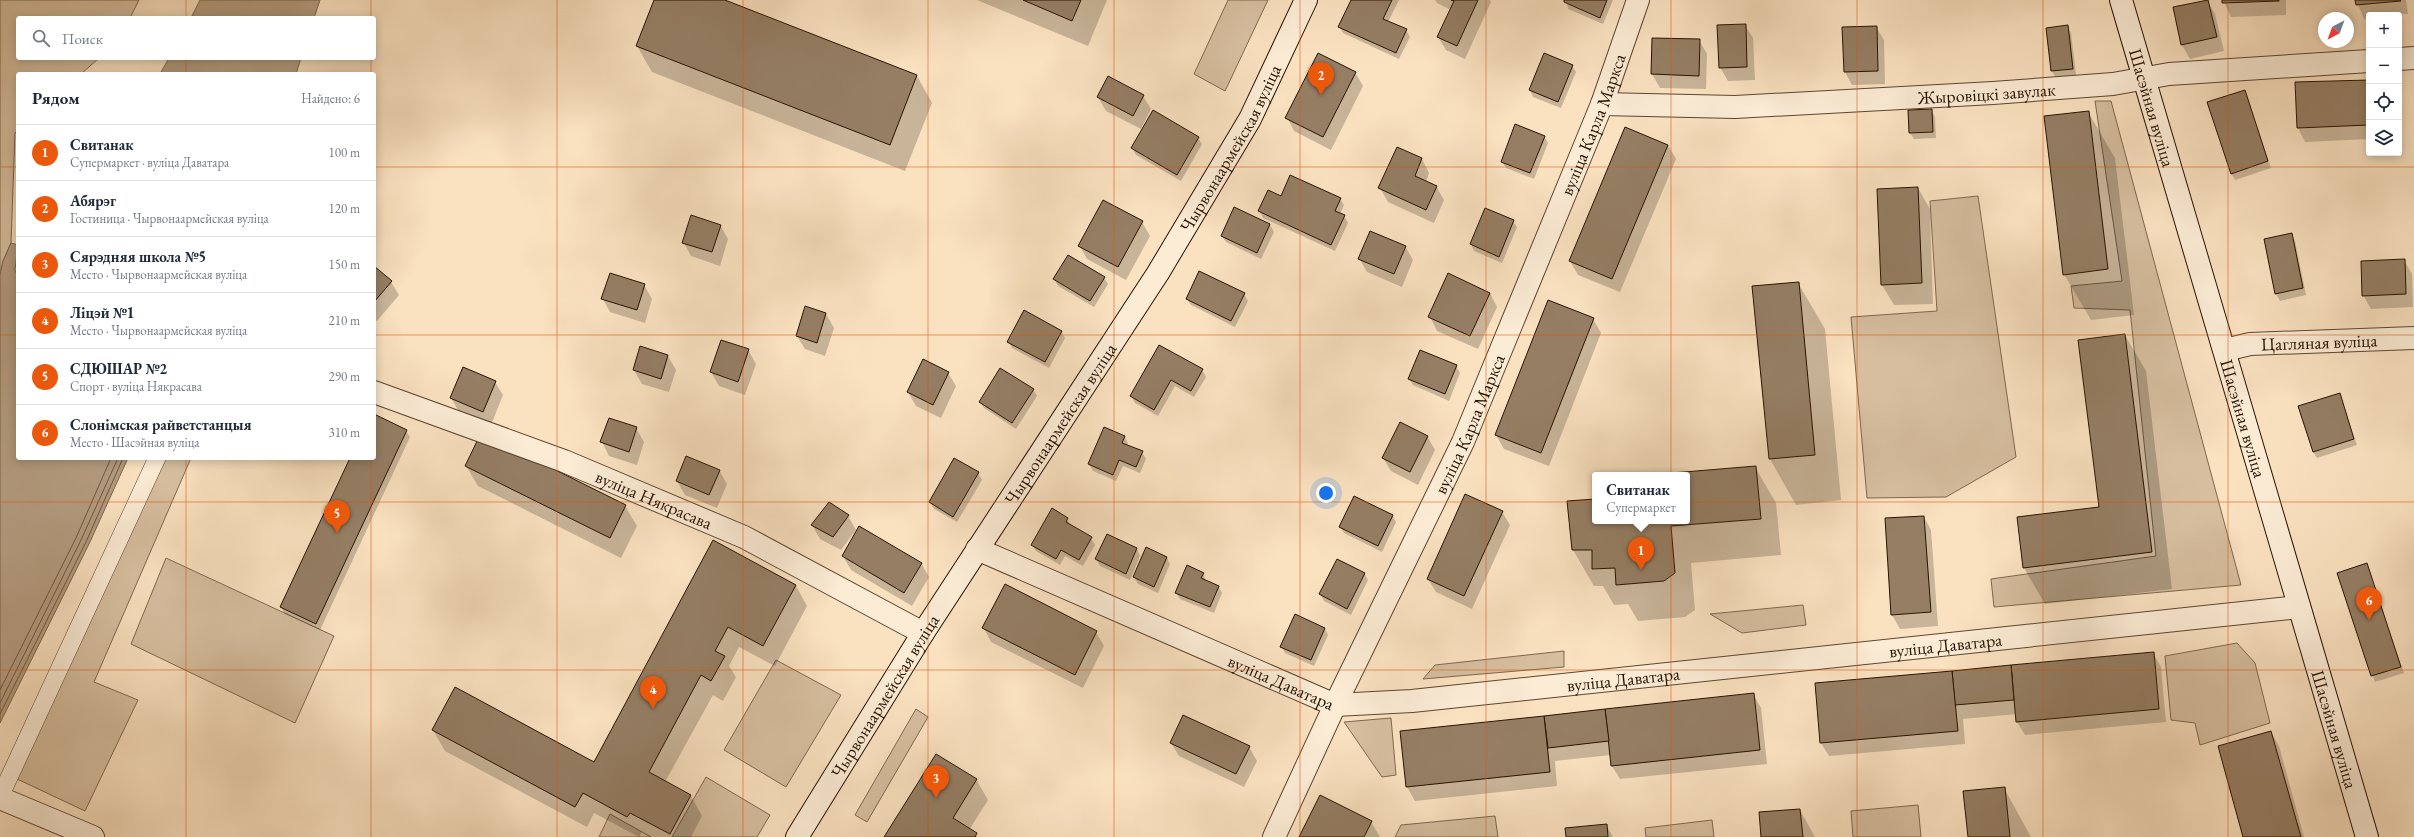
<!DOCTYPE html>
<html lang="ru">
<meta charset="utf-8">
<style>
:root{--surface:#fff;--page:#f2f2f3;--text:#1f2937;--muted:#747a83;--line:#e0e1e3;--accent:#ea580c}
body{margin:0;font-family:"EB Garamond",serif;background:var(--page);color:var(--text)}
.controls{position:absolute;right:12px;top:12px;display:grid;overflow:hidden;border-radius:4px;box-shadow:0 2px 10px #0003}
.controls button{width:36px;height:36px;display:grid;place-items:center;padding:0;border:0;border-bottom:1px solid var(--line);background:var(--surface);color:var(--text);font:20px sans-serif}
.compass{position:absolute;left:2318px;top:12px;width:36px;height:36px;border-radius:50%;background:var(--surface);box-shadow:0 2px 10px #0003;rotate:221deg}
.you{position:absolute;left:1326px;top:493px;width:14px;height:14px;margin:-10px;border:3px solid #fff;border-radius:50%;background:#1a73e8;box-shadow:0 0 0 6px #1a73e833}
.badge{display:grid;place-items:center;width:26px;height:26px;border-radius:50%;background:var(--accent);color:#fff;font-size:13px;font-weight:700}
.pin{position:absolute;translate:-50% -33px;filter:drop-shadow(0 1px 2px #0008)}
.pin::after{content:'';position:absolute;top:21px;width:14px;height:12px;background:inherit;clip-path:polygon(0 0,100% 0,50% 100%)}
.popup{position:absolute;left:1592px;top:472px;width:98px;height:52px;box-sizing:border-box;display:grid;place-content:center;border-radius:4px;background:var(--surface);filter:drop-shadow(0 1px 3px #0005);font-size:13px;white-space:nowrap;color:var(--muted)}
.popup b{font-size:15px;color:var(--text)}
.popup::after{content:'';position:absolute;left:50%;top:100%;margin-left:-8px;border:8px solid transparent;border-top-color:var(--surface)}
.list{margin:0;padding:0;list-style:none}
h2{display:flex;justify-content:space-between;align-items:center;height:52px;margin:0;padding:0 16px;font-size:17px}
h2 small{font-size:13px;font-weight:400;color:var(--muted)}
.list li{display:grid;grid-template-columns:26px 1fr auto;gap:12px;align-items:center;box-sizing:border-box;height:56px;padding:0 16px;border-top:1px solid var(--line)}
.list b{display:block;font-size:15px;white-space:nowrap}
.list p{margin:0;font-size:13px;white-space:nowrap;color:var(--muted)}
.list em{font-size:13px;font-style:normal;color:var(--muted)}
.icon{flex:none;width:22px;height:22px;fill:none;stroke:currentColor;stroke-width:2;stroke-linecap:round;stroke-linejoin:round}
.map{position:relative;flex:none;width:2414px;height:837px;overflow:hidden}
.search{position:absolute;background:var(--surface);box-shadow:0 2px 10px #0003;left:16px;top:16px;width:360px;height:44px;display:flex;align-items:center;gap:10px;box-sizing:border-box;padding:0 14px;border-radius:4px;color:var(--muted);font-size:15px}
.panel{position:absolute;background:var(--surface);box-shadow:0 2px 10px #0003;left:16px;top:72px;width:360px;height:388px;border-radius:4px}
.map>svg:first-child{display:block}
</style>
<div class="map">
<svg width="2414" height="837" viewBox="0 0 2414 837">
<rect width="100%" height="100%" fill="#fae1c0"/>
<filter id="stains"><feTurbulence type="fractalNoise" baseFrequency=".005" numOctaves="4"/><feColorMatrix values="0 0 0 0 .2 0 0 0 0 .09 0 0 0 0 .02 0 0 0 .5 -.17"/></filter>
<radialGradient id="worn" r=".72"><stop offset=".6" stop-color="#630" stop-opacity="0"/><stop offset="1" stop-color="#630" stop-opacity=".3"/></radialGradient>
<g fill="#d6be9f" stroke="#7f6850">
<path d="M0,0H139L130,18H18V58H99L81,74H18V130L15,133L11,243L3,261L0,275Z"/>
<path d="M1228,0H1268L1225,91L1194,74Z"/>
<path d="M2095,101H2111L2241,585L1994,607L1991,579L2156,556L2130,310L2074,308L2071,286L2122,281Z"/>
<path d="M1978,196L2016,457L1946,497L1867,498L1851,317L1937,311L1930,201Z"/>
<path d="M164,458H191L94,682L138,700L85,811L15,778Z"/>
<path d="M166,558L334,636L295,723L131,644Z"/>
<path d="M1803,605L1806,625L1742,633L1710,614Z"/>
<path d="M2237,643L2255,663L2270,723L2200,745L2195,723L2171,720L2165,656Z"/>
<path d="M1564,651V667L1423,679L1435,665Z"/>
<path d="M776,660L841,695L786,787L724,750Z"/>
<path d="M916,709L928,717L867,822L855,815Z"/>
<path d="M1391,718L1396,775L1382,777L1344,722Z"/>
<path d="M706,777L770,815L757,837H672Z"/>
<path d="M1918,805L1921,837H1853L1851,811Z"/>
<path d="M610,814L651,837H599Z"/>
<path d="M1495,816L1498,837H1395L1401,825Z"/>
<path d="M1712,820L1714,837H1646L1645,828Z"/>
</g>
<g fill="#b39b7f" stroke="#7b654c">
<path d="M200,0H320L314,18H191Z"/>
<path d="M169,58H301L296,74H160Z"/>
<path d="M11,243L18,245L15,270L18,277V458H128L89,544L0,723V275L3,261Z"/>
</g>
<g fill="#0003">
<path d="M655,0H722L917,76L932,103L905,171L652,72L637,46Z"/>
<path d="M977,0H1107L1088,46Z"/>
<path d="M1352,0H1399L1388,22L1406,30L1410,37L1399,59L1343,33L1340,27Z"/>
<path d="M1435,0H1490L1491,2L1465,59L1446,50L1438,37L1451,10L1437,3Z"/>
<path d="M1566,0H1613L1603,24L1568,9Z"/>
<path d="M2207,0L2215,14L2224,51L2190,59L2182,45L2174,8Z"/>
<path d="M2223,0H2286V15L2231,17Z"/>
<path d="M2356,0H2406L2408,14L2369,15V18L2364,19Z"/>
<path d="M1745,25L1753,38L1755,80L1728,81L1720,67Z"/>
<path d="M2067,26L2071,33L2076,75L2056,78L2052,71L2047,28Z"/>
<path d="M1876,27L1884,40L1885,84L1852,85L1845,72Z"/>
<path d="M1699,40L1707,54L1706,89L1660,88L1652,74Z"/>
<path d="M1572,66L1576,72L1561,108L1533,97L1530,90Z"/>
<path d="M1355,72L1363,86L1331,150L1294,131L1287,117Z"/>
<path d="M2369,81V139L2305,142L2298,128Z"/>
<path d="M2245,91L2271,168L2235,180L2231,173Z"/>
<path d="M1143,96L1151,109L1141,129L1106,111L1098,97Z"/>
<path d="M1931,110L1935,117L1936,138L1914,139L1910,133Z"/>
<path d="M2088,112L2115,158L2134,315L2091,320L2064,274Z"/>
<path d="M1544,136L1548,143L1534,179L1506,168L1502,162Z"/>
<path d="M1198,138L1202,144L1181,181L1136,155L1132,148Z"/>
<path d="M1668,145L1676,159L1620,292L1578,275L1570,261Z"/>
<path d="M1422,159L1429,173L1426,182L1436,186L1444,200L1434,223L1388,202L1380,188Z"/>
<path d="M1918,188L1930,209L1933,304L1894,305L1882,285Z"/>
<path d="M1281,197L1340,199L1344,205L1340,214L1344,216L1348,223L1335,251L1263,218L1260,211Z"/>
<path d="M1234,209L1270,225L1274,232L1261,259L1226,242L1222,236Z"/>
<path d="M1485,209L1513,221L1517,227L1502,263L1474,251L1471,244Z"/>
<path d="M1142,222L1150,236L1126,280L1087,259L1080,246Z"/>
<path d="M720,225L728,239L720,266L691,256L684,243Z"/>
<path d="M2291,234L2295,241L2306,295L2280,301L2276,294L2265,240Z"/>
<path d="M1405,246L1413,260L1402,287L1367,272L1359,258Z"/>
<path d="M2404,260L2412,274L2413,307L2371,309L2363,295Z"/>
<path d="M374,267L391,282L399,295L377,321L374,319Z"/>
<path d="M1104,278L1108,284L1094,307L1058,286L1054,279Z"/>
<path d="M1798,283L1825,329L1841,500L1796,505L1770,459Z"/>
<path d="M644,285L652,299L645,323L610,312L603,299Z"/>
<path d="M1490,293L1497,307L1478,349L1437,331L1430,317Z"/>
<path d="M1244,294L1248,301L1235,327L1191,305L1187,299Z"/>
<path d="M806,307L826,314L834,328L825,356L805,349L797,336Z"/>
<path d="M1593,319L1601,333L1549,466L1504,449L1496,435Z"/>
<path d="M1061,331L1065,338L1049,368L1012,348L1008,341Z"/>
<path d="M2125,335L2146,371L2172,589L2045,604L2024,568L2100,508Z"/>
<path d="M1160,346L1202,370L1206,377L1194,397L1175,386L1158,416L1135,403L1131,396Z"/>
<path d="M641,348L668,356L676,370L669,392L642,384L634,370Z"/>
<path d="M748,350L756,364L745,395L719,386L711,372Z"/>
<path d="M1456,366L1460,373L1449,401L1413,385L1409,379Z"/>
<path d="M948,373L956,386L941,418L916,406L908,392Z"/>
<path d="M495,382L503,395L491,425L459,412L451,398Z"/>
<path d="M1033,389L1037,396L1016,429L984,408L980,402Z"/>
<path d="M2339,394L2357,445L2317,458L2313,452Z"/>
<path d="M374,416L406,431L410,437L320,630L285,614L281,607L351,458H374Z"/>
<path d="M636,428L644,442L637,465L609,456L602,442Z"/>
<path d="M1124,436L1128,443L1127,446L1142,452L1146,459L1140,473L1123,466L1116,481L1093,471L1089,464Z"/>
<path d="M1427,436L1435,450L1418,485L1391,471L1383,458Z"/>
<path d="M466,466L625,506L637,526L621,558L478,486Z"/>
<path d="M1755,467L1776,503L1781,555L1691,563L1695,610L1685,617L1638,621L1628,604L1614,605L1603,586H1594L1573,550L1595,500V521H1687V475H1673Z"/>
<path d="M719,470L727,484L717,508L685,495L677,481Z"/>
<path d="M978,473L982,480L957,522L934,509L930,502Z"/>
<path d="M1502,512L1510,525L1472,609L1436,592L1428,579Z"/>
<path d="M1392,515L1396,522L1382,552L1344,533L1340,527Z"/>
<path d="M848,516L856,530L841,550L820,539L812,525Z"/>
<path d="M1924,517L1931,530L1938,626L1900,629L1892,615Z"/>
<path d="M1067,518L1071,526L1091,538L1095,545L1083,566L1065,556L1060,565L1036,551L1032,545Z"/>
<path d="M1107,535L1137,549L1140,556L1130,580L1100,566L1096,559Z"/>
<path d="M714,542L796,586L807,606L775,666L739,647L729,666L736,677L723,701L713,695L665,782L691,796L702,816L691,837H650L642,832L639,837L594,813L587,827L445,751L433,730L595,763Z"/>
<path d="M843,556L921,563L929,577L912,606L851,570Z"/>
<path d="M1167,558L1170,564L1158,593L1138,584L1134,577Z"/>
<path d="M2366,564L2404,673L2375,682L2338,574Z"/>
<path d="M1203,573L1206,581L1218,586L1222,593L1214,613L1180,599L1176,593Z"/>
<path d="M1364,573L1368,580L1351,615L1324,601L1320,594Z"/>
<path d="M1005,585L1096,632L1104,646L1083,688L991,642L984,628Z"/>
<path d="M1325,629L1328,635L1314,666L1285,653L1282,647Z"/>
<path d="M2153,653L2161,667L2166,722L2025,735L2017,722V714L1963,719L1965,744L1829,756L1821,743L1816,684Z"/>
<path d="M1753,694L1761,708L1767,764L1620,779L1612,766L1611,755L1555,761L1557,786L1415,801L1407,787L1401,732Z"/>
<path d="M2271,732L2279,746L2304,837H2244Z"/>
<path d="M1171,743L1249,747L1257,761L1244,787L1179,756Z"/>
<path d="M976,779L988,800L969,830L978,837H885Z"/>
<path d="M2004,788L2031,837H1969Z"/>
<path d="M1800,810L1815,837H1762Z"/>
<path d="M1371,822L1380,837H1300Z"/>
<path d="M1606,825L1613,837H1567Z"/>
</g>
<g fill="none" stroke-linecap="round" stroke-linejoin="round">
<g stroke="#6e5740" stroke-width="1">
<path d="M0,690L76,538L111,458"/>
<path d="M0,703L81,540L118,458"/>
<path d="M0,714L86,542L123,458"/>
</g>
</g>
<g fill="#957e64" stroke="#281300">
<path d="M654,0H725L917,75L890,145L636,46Z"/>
<path d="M1023,0H1081L1072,21Z"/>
<path d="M1351,0H1392L1383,19L1407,29L1396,53L1338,27Z"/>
<path d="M1451,0H1478L1457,46L1437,37L1454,1Z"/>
<path d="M1564,0H1607L1600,18L1564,2Z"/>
<path d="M2208,0L2217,37L2181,45L2173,7Z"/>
<path d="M2222,0H2279V1L2222,3Z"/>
<path d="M2355,0H2400L2401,1L2356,5Z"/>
<path d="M1746,24L1747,67L1719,68L1717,25Z"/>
<path d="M2068,25L2073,69L2051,71L2046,28Z"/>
<path d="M1877,26L1878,71L1844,72L1842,27Z"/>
<path d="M1652,38L1700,39L1699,76L1651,74Z"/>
<path d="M1318,53L1356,72L1323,137L1285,118Z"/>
<path d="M1544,53L1573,65L1558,102L1529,90Z"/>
<path d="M1108,76L1144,95L1133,116L1097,97Z"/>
<path d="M2369,80V125L2297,128L2295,82Z"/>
<path d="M2245,90L2268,161L2231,174L2207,102Z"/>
<path d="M1932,109L1933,132L1909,133L1908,110Z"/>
<path d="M1153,110L1199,137L1177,175L1131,148Z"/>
<path d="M2089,111L2108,269L2063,275L2044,116Z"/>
<path d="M1515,124L1545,136L1530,173L1501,162Z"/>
<path d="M1625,127L1668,145L1612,279L1569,261Z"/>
<path d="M1397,147L1422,158L1415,176L1437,186L1426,210L1378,188Z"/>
<path d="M1290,175L1341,198L1335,211L1345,215L1331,245L1258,211L1268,190L1281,196Z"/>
<path d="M1918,187L1922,283L1881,285L1877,189Z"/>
<path d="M1103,200L1143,221L1118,267L1078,246Z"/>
<path d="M1234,207L1270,224L1257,253L1221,236Z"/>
<path d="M1485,208L1514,220L1499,257L1470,244Z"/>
<path d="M691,215L721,225L712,252L682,243Z"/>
<path d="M1370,231L1406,246L1394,274L1358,259Z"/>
<path d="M2292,233L2303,288L2275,294L2264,239Z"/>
<path d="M1068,255L1105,277L1090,301L1053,279Z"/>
<path d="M2405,259L2406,294L2362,296L2361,261Z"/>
<path d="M374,266L392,281L374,302Z"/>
<path d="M1199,271L1245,293L1231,321L1186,299Z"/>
<path d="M610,273L645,284L637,310L601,299Z"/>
<path d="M1448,273L1490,293L1470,336L1428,317Z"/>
<path d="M1799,282L1815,455L1769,459L1752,286Z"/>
<path d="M1548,300L1594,318L1541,453L1495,435Z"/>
<path d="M805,306L826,313L817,343L796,336Z"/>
<path d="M1024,310L1062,331L1045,362L1007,342Z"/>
<path d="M2125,334L2152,552L2023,568L2017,517L2099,507L2078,340Z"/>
<path d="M721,340L749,349L738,382L710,372Z"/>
<path d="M1159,345L1203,369L1191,391L1171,380L1154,410L1130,396Z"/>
<path d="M640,346L668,355L661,379L633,370Z"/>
<path d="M1420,350L1457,365L1445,394L1408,379Z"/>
<path d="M923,359L949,372L933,405L907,392Z"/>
<path d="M463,367L496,381L483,412L450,398Z"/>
<path d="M1000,368L1034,389L1012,423L979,402Z"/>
<path d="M2340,393L2354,439L2313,452L2298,406Z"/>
<path d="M374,414L407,430L316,624L280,607L350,458H374Z"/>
<path d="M609,418L637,427L629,452L600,442Z"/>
<path d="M1400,422L1428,436L1410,472L1382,458Z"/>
<path d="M1104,427L1125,436L1122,443L1143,451L1136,467L1119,460L1113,475L1088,464Z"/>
<path d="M481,433L626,505L610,538L465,466Z"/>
<path d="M686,456L720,470L709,495L676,481Z"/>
<path d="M954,458L979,472L953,517L929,502Z"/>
<path d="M1756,466L1761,519L1671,526L1675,573L1664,581L1616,585L1615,568L1592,569V550H1572L1567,501L1595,499V521H1687V475H1672V473Z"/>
<path d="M1465,494L1503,511L1464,596L1427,579Z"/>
<path d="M1354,496L1393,515L1378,546L1339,527Z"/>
<path d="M829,502L849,515L833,537L811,525Z"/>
<path d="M1052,508L1068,518L1066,522L1092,537L1079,560L1061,550L1056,559L1031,545Z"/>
<path d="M1924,516L1931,612L1891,615L1885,518Z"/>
<path d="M859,526L922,563L904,593L842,556Z"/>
<path d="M1107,534L1137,548L1126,574L1095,559Z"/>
<path d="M713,540L796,585L763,646L728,627L715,651L725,656L711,681L701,675L649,772L691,795L670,834L630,813L627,817L583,793L575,807L432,730L455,687L594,762Z"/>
<path d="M1146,547L1167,557L1154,587L1133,577Z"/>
<path d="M1337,559L1365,573L1347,609L1319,594Z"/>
<path d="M2367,563L2401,667L2371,676L2337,573Z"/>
<path d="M1187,565L1204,573L1201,578L1219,586L1210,607L1175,593Z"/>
<path d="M1005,584L1097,631L1075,675L982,628Z"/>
<path d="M1295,614L1325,628L1311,660L1280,647Z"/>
<path d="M2154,652L2159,709L2016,722L2011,665Z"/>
<path d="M2011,665L2014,700L1955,705L1952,671Z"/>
<path d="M1952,671L1958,731L1820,743L1815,683Z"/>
<path d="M1754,693L1760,750L1611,766L1605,709Z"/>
<path d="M1605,709L1609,741L1548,748L1544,716Z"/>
<path d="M1183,715L1250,746L1236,774L1170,743Z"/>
<path d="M1544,716L1550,772L1406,787L1400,731Z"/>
<path d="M2271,731L2301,837H2243L2218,746Z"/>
<path d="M936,754L977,779L953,818L977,833L975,837H884Z"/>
<path d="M2005,787L2010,837H1968L1963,791Z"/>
<path d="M1320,795L1372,821L1364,837H1299Z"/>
<path d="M1800,809L1803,837H1761L1759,812Z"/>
<path d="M1607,824L1608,837H1566L1565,828Z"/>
</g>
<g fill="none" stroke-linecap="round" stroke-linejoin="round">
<defs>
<path id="pedestrian" d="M0,797L157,458"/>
<g id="minor">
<path d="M2399,59L2414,58"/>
<path id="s1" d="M1602,104L1735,107L1993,93L2113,84L2169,74L2369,61"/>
<path id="s2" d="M2225,350L2250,344L2414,338"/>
<path id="s3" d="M374,392L564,461L744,537L923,633"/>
<path d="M0,798L93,837"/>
</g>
<g id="tertiary">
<path id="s4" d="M977,549L1335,705L1412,701L2299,607"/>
<path id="s5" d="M1274,837L1335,705L1463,442L1602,104L1638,0"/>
</g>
<g id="secondary">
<path id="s6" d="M2121,0L2367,837"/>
<path id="s7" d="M797,837L923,633L1158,273L1250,119L1306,0"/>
</g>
</defs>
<use href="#pedestrian" stroke="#5c4630" stroke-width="18"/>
<use href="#minor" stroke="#5c4630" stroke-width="24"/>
<use href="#tertiary" stroke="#5c4630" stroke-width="24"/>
<use href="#secondary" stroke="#281300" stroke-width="24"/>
<use href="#pedestrian" stroke="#fcecd6" stroke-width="17"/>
<use href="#minor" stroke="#fcecd6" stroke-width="22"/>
<use href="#tertiary" stroke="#fcecd6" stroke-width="22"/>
<use href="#secondary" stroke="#fcecd6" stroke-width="22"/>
</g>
<path fill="none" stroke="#de560b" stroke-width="1" stroke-opacity="0.55" d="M186,0V18M371,0V18M557,0V837M743,0V837M928,0V837M1114,0V837M1300,0V837M1486,0V837M1671,0V837M1857,0V837M2043,0V837M2228,0V837M186,58V74M371,58V74M0,167H18M374,167H2414M0,335H18M374,335H2414M186,458V837M371,458V837M0,502H2414M0,670H2414"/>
<g text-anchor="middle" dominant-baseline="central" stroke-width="3" stroke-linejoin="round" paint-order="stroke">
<g font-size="18" fill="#281300" stroke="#fcecd6">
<text stroke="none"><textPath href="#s1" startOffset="385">Жыровіцкі завулак</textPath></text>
<text stroke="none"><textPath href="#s6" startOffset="112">Шасэйная вуліца</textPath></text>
<text stroke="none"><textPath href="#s5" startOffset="781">вуліца Карла Маркса</textPath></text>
<text stroke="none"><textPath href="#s7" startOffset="814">Чырвонаармейская вуліца</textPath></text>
<text stroke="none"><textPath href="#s2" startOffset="95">Цагляная вуліца</textPath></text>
<text stroke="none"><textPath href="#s6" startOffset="436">Шасэйная вуліца</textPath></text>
<text stroke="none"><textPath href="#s7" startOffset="490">Чырвонаармейская вуліца</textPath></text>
<text stroke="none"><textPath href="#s5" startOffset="457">вуліца Карла Маркса</textPath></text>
<text stroke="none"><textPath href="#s3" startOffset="300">вуліца Някрасава</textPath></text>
<text stroke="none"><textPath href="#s4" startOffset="1004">вуліца Даватара</textPath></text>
<text stroke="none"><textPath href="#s4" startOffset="680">вуліца Даватара</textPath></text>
<text stroke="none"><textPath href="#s4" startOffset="332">вуліца Даватара</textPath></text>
<text stroke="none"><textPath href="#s7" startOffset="166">Чырвонаармейская вуліца</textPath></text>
<text stroke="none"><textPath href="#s6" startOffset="760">Шасэйная вуліца</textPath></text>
</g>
</g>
<rect width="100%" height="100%" filter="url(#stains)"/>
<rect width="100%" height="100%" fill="url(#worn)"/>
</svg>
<div class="controls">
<button>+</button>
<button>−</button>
<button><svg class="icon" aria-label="locate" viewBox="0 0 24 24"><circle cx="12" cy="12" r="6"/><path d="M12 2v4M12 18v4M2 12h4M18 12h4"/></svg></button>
<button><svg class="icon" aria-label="layers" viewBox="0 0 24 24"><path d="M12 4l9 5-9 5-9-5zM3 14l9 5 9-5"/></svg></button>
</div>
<svg class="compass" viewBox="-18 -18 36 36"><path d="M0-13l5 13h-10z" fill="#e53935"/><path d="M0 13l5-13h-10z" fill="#747a83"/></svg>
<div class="you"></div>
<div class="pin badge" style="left:1641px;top:570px">1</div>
<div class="popup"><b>Свитанак</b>Супермаркет</div>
<div class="pin badge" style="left:1321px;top:95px">2</div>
<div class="pin badge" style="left:936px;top:798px">3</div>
<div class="pin badge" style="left:653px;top:709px">4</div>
<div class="pin badge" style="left:337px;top:533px">5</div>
<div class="pin badge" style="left:2369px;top:620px">6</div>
<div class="search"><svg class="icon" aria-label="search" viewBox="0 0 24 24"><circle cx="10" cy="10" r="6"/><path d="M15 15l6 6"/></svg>Поиск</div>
<section class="panel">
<h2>Рядом<small>Найдено: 6</small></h2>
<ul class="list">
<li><span class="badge">1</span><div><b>Свитанак</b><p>Супермаркет · вуліца Даватара</p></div><em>100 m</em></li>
<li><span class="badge">2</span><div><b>Абярэг</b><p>Гостиница · Чырвонаармейская вуліца</p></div><em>120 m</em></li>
<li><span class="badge">3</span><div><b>Сярэдняя школа №5</b><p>Место · Чырвонаармейская вуліца</p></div><em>150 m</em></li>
<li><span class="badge">4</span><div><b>Ліцэй №1</b><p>Место · Чырвонаармейская вуліца</p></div><em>210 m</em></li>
<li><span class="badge">5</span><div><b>СДЮШАР №2</b><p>Спорт · вуліца Някрасава</p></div><em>290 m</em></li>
<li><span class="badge">6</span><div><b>Слонімская райветстанцыя</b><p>Место · Шасэйная вуліца</p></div><em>310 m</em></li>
</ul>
</section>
</div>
